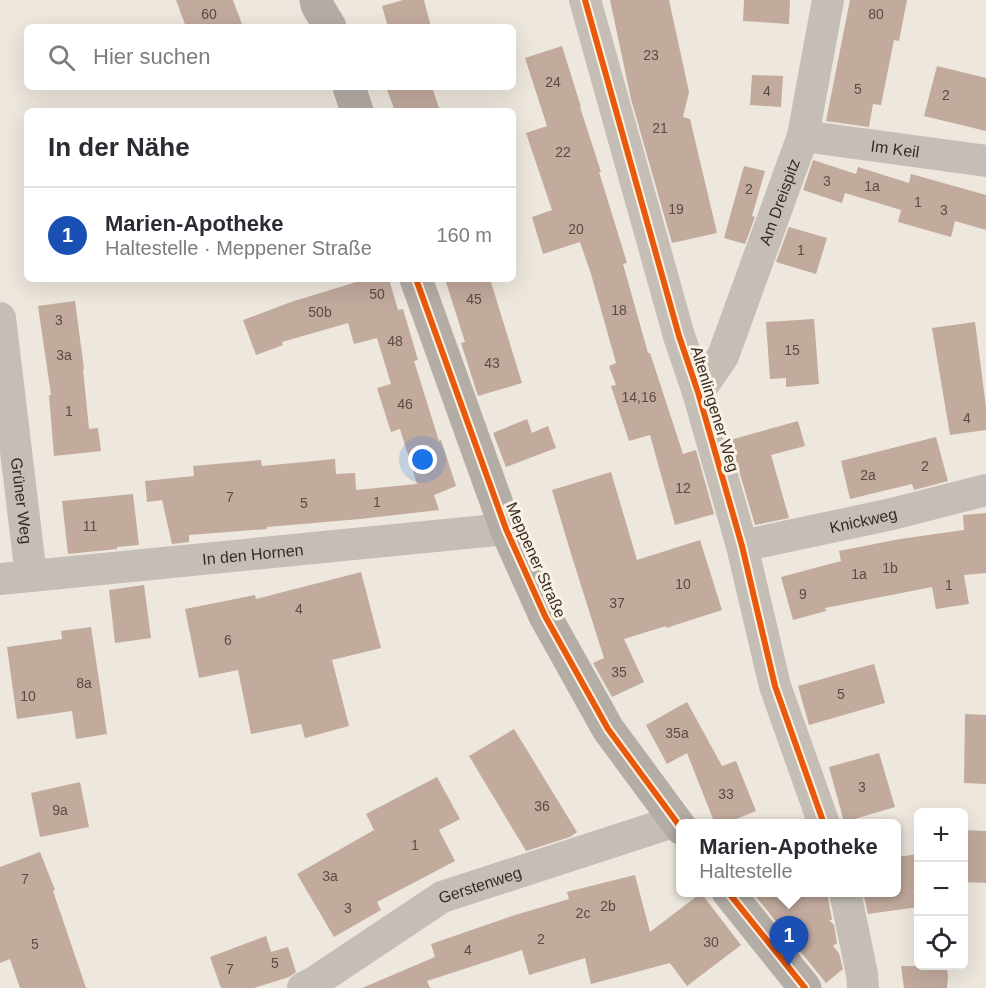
<!DOCTYPE html>
<html lang="de">
<meta charset="utf-8">
<style>
:root{--surface:#fff;--page:#f7f7f7;--text:#2b2b33;--muted:#7c7c81;--line:#e1e1e2;--accent:#766d65}
body{margin:0;font-family:Helvetica,sans-serif;background:var(--page);color:var(--text)}
.controls{position:absolute;right:18px;bottom:18px;display:grid;overflow:hidden;border-radius:9px;box-shadow:0 6px 24px #0002}
.controls button{width:54px;height:54px;display:grid;place-items:center;padding:0;border:0;border-bottom:2px solid var(--line);background:var(--surface);color:var(--text);font:30px sans-serif}
.you{position:absolute;left:423px;top:460px;width:21px;height:21px;margin:-15px;border:4px solid #fff;border-radius:50%;background:#1a73e8;box-shadow:0 0 0 9px #1a73e833}
.badge{display:grid;place-items:center;width:39px;height:39px;border-radius:50%;background:var(--accent);color:#fff;font-size:20px;font-weight:700}
.pin{position:absolute;translate:-50% -50px;filter:drop-shadow(0 2px 3px #0008)}
.pin::after{content:'';position:absolute;top:32px;width:21px;height:18px;background:inherit;clip-path:polygon(0 0,100% 0,50% 100%)}
.popup{position:absolute;left:676px;top:819px;width:225px;height:78px;box-sizing:border-box;display:grid;place-content:center;border-radius:9px;background:var(--surface);filter:drop-shadow(0 2px 4px #0005);font-size:20px;white-space:nowrap;color:var(--muted)}
.popup b{font-size:22px;color:var(--text)}
.popup::after{content:'';position:absolute;left:50%;top:100%;margin-left:-12px;border:12px solid transparent;border-top-color:var(--surface)}
.list{margin:0;padding:0;list-style:none}
h2{display:flex;justify-content:space-between;align-items:center;height:78px;margin:0;padding:0 24px;font-size:26px}
h2 small{font-size:20px;font-weight:400;color:var(--muted)}
.list li{display:grid;grid-template-columns:39px 1fr auto;gap:18px;align-items:center;box-sizing:border-box;height:96px;padding:0 24px;border-top:2px solid var(--line)}
.list b{display:block;font-size:22px;white-space:nowrap}
.list p{margin:0;font-size:20px;white-space:nowrap;color:var(--muted)}
.list em{font-size:20px;font-style:normal;color:var(--muted)}
.icon{flex:none;width:33px;height:33px;fill:none;stroke:currentColor;stroke-width:2;stroke-linecap:round;stroke-linejoin:round}
.map{position:relative;flex:none;width:986px;height:988px;overflow:hidden}
.search{position:absolute;background:var(--surface);box-shadow:0 6px 24px #0002;left:24px;top:24px;width:492px;height:66px;display:flex;align-items:center;gap:15px;box-sizing:border-box;padding:0 21px;border-radius:9px;color:var(--muted);font-size:22px}
.panel{position:absolute;background:var(--surface);box-shadow:0 6px 24px #0002;left:24px;top:108px;width:492px;height:174px;border-radius:9px}
.map>svg:first-child{display:block}
</style>
<div class="map">
<svg width="986" height="988" viewBox="0 0 986 988">
<rect width="100%" height="100%" fill="#ede7dd"/>
<g fill="#c2aa9d">
<path d="M176,0H233L243,27H186Z"/>
<path d="M403,0H424L431,27H388L382,6Z"/>
<path d="M610,0H669L689,92L683,117L690,119L717,233L672,243L631,99Z"/>
<path d="M744,0H790L789,24L743,21Z"/>
<path d="M850,0H907L899,41L894,40L881,105L873,104L869,127L826,121Z"/>
<path d="M562,46L581,107H580L601,172H599L627,263L623,264L648,353H650L683,454L696,450L714,514L675,525L650,435L629,441L611,386L616,385L609,366L616,363L591,274L580,242L543,254L532,217L552,210L526,133L547,126L525,58Z"/>
<path d="M937,66L986,78V131L924,116Z"/>
<path d="M752,75L783,76L781,107L750,105Z"/>
<path d="M386,87H432L440,111H395Z"/>
<path d="M813,160L856,174L858,167L909,183L911,174L986,195V230L955,221L951,237L898,222L901,210L845,193L842,203L803,190Z"/>
<path d="M744,166L765,171L752,216L755,217L745,244L724,238Z"/>
<path d="M789,227L827,238L816,274L776,262Z"/>
<path d="M366,279H389L398,310L403,309L418,360L414,361L439,441L441,440L456,486L434,495L439,510L360,519L267,527V529L189,535V542L172,544L162,500L147,502L145,481L194,476L193,466L261,460L262,466L335,459L336,474L355,473L356,490L417,484L400,429L391,432L377,388L391,384L377,338L354,344L348,323L282,342L283,345L256,355L243,320L291,302Z"/>
<path d="M445,279H490L522,383L478,396L461,343L465,342Z"/>
<path d="M75,301L84,369H83L89,429L98,428L101,451L54,456L49,395H51L38,306Z"/>
<path d="M814,319L819,384L786,387V378L770,379L766,322Z"/>
<path d="M975,322L986,407V430L950,435L932,328Z"/>
<path d="M527,419L532,433L548,426L556,448L506,467L493,433Z"/>
<path d="M798,421L805,446L771,455L789,518L755,525L730,440Z"/>
<path d="M936,437L948,481L914,490L912,484L850,499L841,461Z"/>
<path d="M611,472L637,560L700,540L722,610L666,628V626L624,639L644,682L612,697L593,663L604,658L572,557L552,490Z"/>
<path d="M133,494L139,545L117,547V549L68,554L62,501Z"/>
<path d="M986,513V573L964,575L969,604L936,609L932,587L825,608L826,611L793,620L781,577L841,561L839,551L900,539L964,530L963,515Z"/>
<path d="M361,572L381,648L332,660L349,726L305,738L301,724L251,734L238,670L199,678L185,609L255,595L256,599Z"/>
<path d="M144,585L151,638L115,643L109,590Z"/>
<path d="M91,627L107,734L76,739L72,711L17,719L7,647L62,639L61,631Z"/>
<path d="M874,664L885,703L809,725L798,686Z"/>
<path d="M687,702L722,766L736,761L756,811L724,824H715L687,753L667,764L646,725Z"/>
<path d="M965,714L986,715V784L964,783Z"/>
<path d="M514,729L577,832L570,837L526,851L469,756Z"/>
<path d="M879,753L895,807L844,822L829,767Z"/>
<path d="M437,777L460,819L439,830L455,861L377,902L381,910L334,937L297,874L374,830L366,814Z"/>
<path d="M80,782L89,827L40,837L31,793Z"/>
<path d="M963,830L986,831V883L963,882Z"/>
<path d="M40,852L55,890L53,891L86,988H20L10,959L0,963V867Z"/>
<path d="M918,854V890L912,892H918V907L868,914L863,892H897V857Z"/>
<path d="M635,875L650,932L701,893L741,945L687,986L670,963L591,984L585,958L529,975L522,950L427,981L430,988H362L435,957L431,944L512,916L569,899L567,892Z"/>
<path d="M752,892H827L832,920H829L834,925L837,943L833,946L839,953L843,969L826,983Z"/>
<path d="M266,936L271,952L288,947L296,972L289,977L254,988H221L210,957Z"/>
<path d="M901,966H947L948,977L947,988H904Z"/>
</g>
<g fill="none" stroke-linecap="round" stroke-linejoin="round">
<g stroke="#c5beb7" stroke-width="32">
<path d="M585,0L679,336L698,392L742,546L775,686L824,824"/>
<path id="s1" d="M803,136L986,161"/>
<path id="s2" d="M0,318L31,576"/>
<path id="s3" d="M698,392L723,356L803,136L828,0"/>
<path id="s4" d="M742,546L892,514L986,490"/>
<path id="s5" d="M0,579L506,529"/>
<path d="M845,892L862,974L863,988"/>
<path id="s6" d="M303,988L313,983L442,897L676,821"/>
</g>
<g stroke="#b4ada6" stroke-width="33">
<path d="M316,0L317,5L330,27"/>
<path d="M349,87L357,111"/>
<path d="M416,279L506,529L545,616L608,729L681,828"/>
<path d="M728,892L805,988"/>
</g>
<defs>
<g id="cycleway">
<path d="M585,0L679,336L698,392L742,546L775,686L824,824"/>
<path d="M416,279L506,529L545,616L608,729L681,828"/>
<path d="M728,892L805,988"/>
</g>
</defs>
<use href="#cycleway" stroke="#fbf2e4" stroke-width="10"/>
<use href="#cycleway" stroke="#e8590c" stroke-width="6"/>
</g>
<g text-anchor="middle" dominant-baseline="central" stroke-width="6" stroke-linejoin="round" paint-order="stroke">
<g font-size="14" fill="#594c43">
<text x="209" y="14">60</text>
<text x="876" y="14">80</text>
<text x="651" y="55">23</text>
<text x="553" y="82">24</text>
<text x="858" y="89">5</text>
<text x="767" y="91">4</text>
<text x="946" y="95">2</text>
<text x="660" y="128">21</text>
<text x="563" y="152">22</text>
<text x="827" y="181">3</text>
<text x="872" y="186">1a</text>
<text x="749" y="189">2</text>
<text x="918" y="202">1</text>
<text x="676" y="209">19</text>
<text x="944" y="210">3</text>
<text x="576" y="229">20</text>
<text x="801" y="250">1</text>
<text x="377" y="294">50</text>
<text x="474" y="299">45</text>
<text x="619" y="310">18</text>
<text x="320" y="312">50b</text>
<text x="59" y="320">3</text>
<text x="395" y="341">48</text>
<text x="792" y="350">15</text>
<text x="64" y="355">3a</text>
<text x="492" y="363">43</text>
<text x="639" y="397">14,16</text>
<text x="405" y="404">46</text>
<text x="69" y="411">1</text>
<text x="967" y="418">4</text>
<text x="925" y="466">2</text>
<text x="868" y="475">2a</text>
<text x="683" y="488">12</text>
<text x="230" y="497">7</text>
<text x="377" y="502">1</text>
<text x="304" y="503">5</text>
<text x="90" y="526">11</text>
<text x="890" y="568">1b</text>
<text x="859" y="574">1a</text>
<text x="683" y="584">10</text>
<text x="949" y="585">1</text>
<text x="803" y="594">9</text>
<text x="617" y="603">37</text>
<text x="299" y="609">4</text>
<text x="228" y="640">6</text>
<text x="619" y="672">35</text>
<text x="84" y="683">8a</text>
<text x="841" y="694">5</text>
<text x="28" y="696">10</text>
<text x="677" y="733">35a</text>
<text x="862" y="787">3</text>
<text x="726" y="794">33</text>
<text x="542" y="806">36</text>
<text x="60" y="810">9a</text>
<text x="415" y="845">1</text>
<text x="330" y="876">3a</text>
<text x="25" y="879">7</text>
<text x="608" y="906">2b</text>
<text x="348" y="908">3</text>
<text x="583" y="913">2c</text>
<text x="541" y="939">2</text>
<text x="711" y="942">30</text>
<text x="35" y="944">5</text>
<text x="468" y="950">4</text>
<text x="275" y="963">5</text>
<text x="230" y="969">7</text>
</g>
<g font-size="16" fill="#362c25" stroke="#fbf2e4">
<text stroke="none"><textPath href="#s1" startOffset="93">Im Keil</textPath></text>
<text stroke="none"><textPath href="#s3" startOffset="208">Am Dreispitz</textPath></text>
<text transform="translate(715 409) rotate(73)">Altenlingener Weg</text>
<text stroke="none"><textPath href="#s2" startOffset="184">Grüner Weg</textPath></text>
<text stroke="none"><textPath href="#s4" startOffset="124">Knickweg</textPath></text>
<text stroke="none"><textPath href="#s5" startOffset="254">In den Hornen</textPath></text>
<text transform="translate(536 560) rotate(66)">Meppener Straße</text>
<text stroke="none"><textPath href="#s6" startOffset="206">Gerstenweg</textPath></text>
</g>
</g>
</svg>
<div class="controls">
<button>+</button>
<button>−</button>
<button><svg class="icon" aria-label="locate" viewBox="0 0 24 24"><circle cx="12" cy="12" r="6"/><path d="M12 2v4M12 18v4M2 12h4M18 12h4"/></svg></button>
</div>
<div class="you"></div>
<div class="pin badge" style="left:789px;top:966px;background:#1a4fb4">1</div>
<div class="popup"><b>Marien-Apotheke</b>Haltestelle</div>
<div class="search"><svg class="icon" aria-label="search" viewBox="0 0 24 24"><circle cx="10" cy="10" r="6"/><path d="M15 15l6 6"/></svg>Hier suchen</div>
<section class="panel">
<h2>In der Nähe<small></small></h2>
<ul class="list">
<li><span class="badge" style="background:#1a4fb4">1</span><div><b>Marien-Apotheke</b><p>Haltestelle · Meppener Straße</p></div><em>160 m</em></li>
</ul>
</section>
</div>
